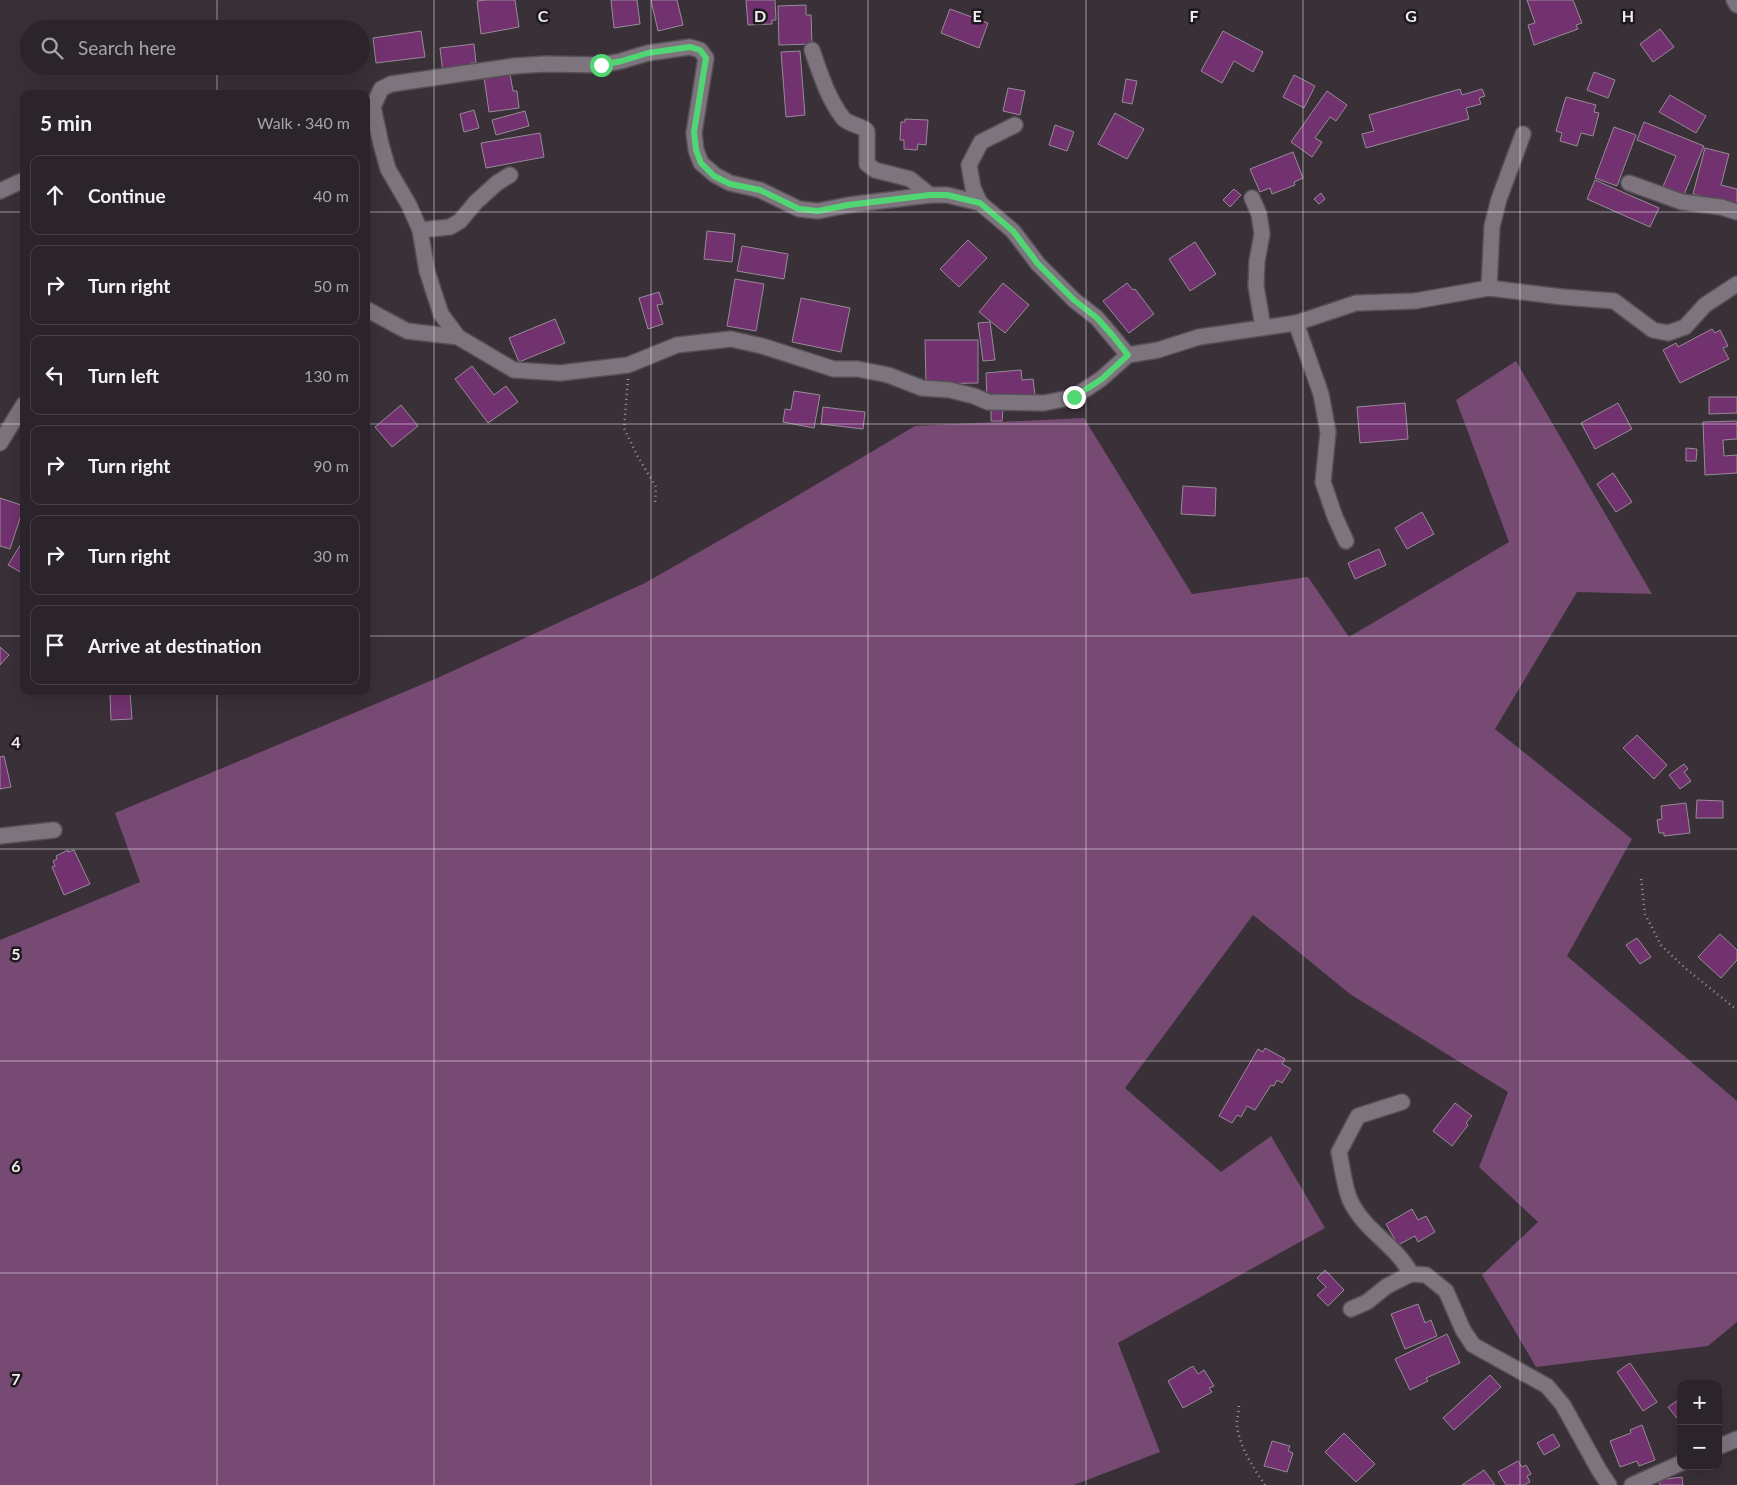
<!DOCTYPE html>
<meta charset="utf-8">
<style>
:root{--surface:#2b242a;--page:#332c32;--text:#f1f3f6;--muted:#a6a4a8;--line:#474147}
body{margin:0;font-family:Lato,sans-serif;background:var(--page);color:var(--text)}
.controls{position:absolute;right:15px;bottom:15px;display:grid;overflow:hidden;border-radius:10px;box-shadow:0 5px 20px #0002}
.controls button{width:45px;height:45px;display:grid;place-items:center;padding:0;border:0;border-bottom:1px solid var(--line);background:var(--surface);color:var(--text);font:25px sans-serif}
.stop{position:absolute;width:15px;height:15px;margin:-11px;border:4px solid #51d674;border-radius:50%;background:#fff}
.stop.end{background:#51d674;border-color:#fff;box-shadow:0 1px 5px #0008}
.list{margin:0;padding:0;list-style:none}
h2{display:flex;justify-content:space-between;align-items:center;height:65px;margin:0;padding:0 20px;font-size:21px}
h2 small{font-size:16px;font-weight:400;color:var(--muted)}
.list li{display:grid;grid-template-columns:32px 1fr auto;gap:15px;align-items:center;box-sizing:border-box;height:80px;margin:0 10px 10px;padding:0 10px;border:1px solid var(--line);border-radius:10px}
.list b{display:block;font-size:19px;white-space:nowrap}
.list em{font-size:16px;font-style:normal;color:var(--muted)}
.icon{flex:none;width:28px;height:28px;fill:none;stroke:currentColor;stroke-width:2;stroke-linecap:round;stroke-linejoin:round}
.map{position:relative;flex:none;width:1737px;height:1485px;overflow:hidden}
.search{position:absolute;background:var(--surface);box-shadow:0 5px 20px #0002;left:20px;top:20px;width:350px;height:55px;display:flex;align-items:center;gap:12px;box-sizing:border-box;padding:0 18px;border-radius:28px;color:var(--muted);font-size:19px}
.panel{position:absolute;background:var(--surface);box-shadow:0 5px 20px #0002;left:20px;top:90px;width:350px;height:605px;border-radius:10px}
.map>svg:first-child{display:block}
</style>
<div class="map">
<svg width="1737" height="1485" viewBox="0 0 1737 1485">
<rect width="100%" height="100%" fill="#393038"/>
<path fill="#764a73" d="M1516,361L1652,594L1577,592L1495,729L1632,839L1567,956L1737,1101V1322L1708,1346L1536,1367L1482,1275L1538,1222L1479,1167L1508,1092L1350,994L1253,915L1125,1088L1221,1172L1271,1136L1325,1228L1118,1343L1160,1452L1074,1485H0V940L140,882L115,813L435,679L645,583L790,500L915,426L1084,418L1192,594L1308,577L1349,637L1509,542L1456,400Z"/>
<g fill="#72316f" stroke="#968c95">
<path d="M487,0H515L519,27L481,34L477,1Z"/>
<path d="M611,0H637L640,24L614,28Z"/>
<path d="M651,0H677L683,25L658,31Z"/>
<path d="M746,0H775L776,20H772V24L748,25Z"/>
<path d="M1527,0H1573L1582,23L1576,25L1578,29L1534,45L1528,25L1535,23Z"/>
<path d="M806,5V15H811L812,44L779,45L778,6Z"/>
<path d="M950,9L988,23L979,48L941,33Z"/>
<path d="M1660,29L1674,47L1653,62L1640,44Z"/>
<path d="M421,31L425,57L376,63L373,38Z"/>
<path d="M1223,31L1263,52L1253,72L1234,61L1222,83L1201,71Z"/>
<path d="M474,44L476,63H471L472,70L443,73L440,48Z"/>
<path d="M800,51L805,115L786,117L781,52Z"/>
<path d="M1594,72L1615,80L1608,98L1587,90Z"/>
<path d="M510,74L513,91H517L519,108L489,112L484,77Z"/>
<path d="M1294,75L1315,86L1304,108L1283,97Z"/>
<path d="M1126,79L1137,81L1132,104L1122,102Z"/>
<path d="M1008,88L1025,91L1020,115L1003,111Z"/>
<path d="M1460,89L1462,95L1482,89L1485,96L1479,98L1481,104L1466,108L1469,119L1366,148L1362,134L1374,131L1369,115Z"/>
<path d="M1327,91L1347,105L1336,121L1330,117L1315,138L1322,142L1312,157L1291,142Z"/>
<path d="M1670,95L1706,116L1696,133L1659,112Z"/>
<path d="M1566,97L1596,105L1594,112L1599,113L1593,136L1581,133L1577,146L1560,141L1562,133L1556,131Z"/>
<path d="M474,110L479,128L464,132L460,114Z"/>
<path d="M525,111L529,126L496,135L492,120Z"/>
<path d="M1115,113L1144,129L1127,159L1098,144Z"/>
<path d="M905,119L928,120L926,145L918,144L917,150L904,149V140H900L901,122H905Z"/>
<path d="M1644,122L1704,146L1683,197L1662,189L1676,156L1637,140Z"/>
<path d="M1055,125L1074,132L1067,151L1049,145Z"/>
<path d="M1614,127L1636,135L1617,186L1595,178Z"/>
<path d="M540,133L544,157L486,168L481,143Z"/>
<path d="M1705,148L1729,154L1721,185L1737,189V205L1693,194Z"/>
<path d="M1293,152L1303,178L1294,182L1295,185L1272,194L1270,188L1260,192L1250,169Z"/>
<path d="M1595,180L1659,208L1650,227L1587,199Z"/>
<path d="M1234,189L1241,195L1230,207L1223,200Z"/>
<path d="M1321,193L1325,199L1319,204L1314,199Z"/>
<path d="M707,231L735,234L732,262L704,259Z"/>
<path d="M968,240L987,258L959,287L940,269Z"/>
<path d="M1195,242L1216,274L1190,291L1169,259Z"/>
<path d="M742,246L788,254L784,279L737,271Z"/>
<path d="M735,279L764,284L756,331L727,326Z"/>
<path d="M1003,283L1029,305L1005,333L979,312Z"/>
<path d="M1127,283L1133,290L1135,289L1154,314L1129,333L1103,301Z"/>
<path d="M659,292L663,304L657,305L663,324L648,329L639,298Z"/>
<path d="M801,298L850,308L841,352L792,342Z"/>
<path d="M555,319L565,343L519,362L509,338Z"/>
<path d="M990,322L995,360L983,361L978,323Z"/>
<path d="M1712,329L1715,333L1720,330L1728,346L1723,348L1729,359L1680,383L1663,350L1676,343L1678,347Z"/>
<path d="M925,340H978V383L926,384Z"/>
<path d="M472,366L494,395L506,386L518,402L488,423L455,379Z"/>
<path d="M1021,370L1022,380L1033,379L1035,395L987,400L986,373Z"/>
<path d="M794,391L820,395L814,428L783,422L785,409L791,410Z"/>
<path d="M1709,397H1737V413L1709,414Z"/>
<path d="M1405,403L1408,439L1360,443L1357,407Z"/>
<path d="M1618,403L1632,429L1595,449L1581,423Z"/>
<path d="M401,405L418,426L392,447L375,427Z"/>
<path d="M823,407L865,412L863,429L821,424Z"/>
<path d="M991,409L1003,410L1002,421H991Z"/>
<path d="M1737,421V439L1723,440L1724,456L1737,455V473L1705,475L1703,422Z"/>
<path d="M1686,448L1697,449L1696,461H1686Z"/>
<path d="M1613,473L1632,502L1616,512L1597,484Z"/>
<path d="M1183,486L1216,488L1215,516L1181,514Z"/>
<path d="M0,498L24,506L10,549L0,546Z"/>
<path d="M1422,512L1434,534L1407,549L1395,528Z"/>
<path d="M24,539V574L8,565Z"/>
<path d="M1379,549L1386,565L1355,579L1348,563Z"/>
<path d="M0,647L9,655L0,665Z"/>
<path d="M130,693L132,719L111,720L110,694Z"/>
<path d="M1637,735L1667,765L1654,779L1623,748Z"/>
<path d="M4,756L11,787L0,789V757Z"/>
<path d="M1684,764L1688,769L1684,772L1691,781L1680,789L1669,775Z"/>
<path d="M1697,800L1723,801V818H1696Z"/>
<path d="M1686,803L1690,833L1664,836V833H1659L1657,820L1662,819L1661,806Z"/>
<path d="M68,850V852L74,850L90,884L64,895L52,867L55,866L53,861L57,859L56,856Z"/>
<path d="M1720,934L1737,950V960L1721,978L1698,957Z"/>
<path d="M1637,938L1651,957L1640,964L1626,945Z"/>
<path d="M1265,1048L1285,1059L1282,1064L1291,1069L1282,1083L1277,1080L1274,1086L1271,1085L1255,1110L1247,1106L1241,1117L1237,1115L1232,1123L1219,1116L1258,1049L1263,1052Z"/>
<path d="M1455,1103L1472,1116L1466,1123L1468,1125L1452,1146L1433,1131Z"/>
<path d="M1412,1209L1418,1220L1426,1216L1435,1232L1418,1242L1415,1236L1398,1245L1386,1224Z"/>
<path d="M1325,1270L1344,1290L1328,1306L1317,1295L1326,1287L1317,1278Z"/>
<path d="M1418,1304L1425,1323L1431,1320L1437,1336L1405,1349L1391,1314Z"/>
<path d="M1447,1334L1460,1363L1426,1378L1428,1381L1410,1390L1395,1359Z"/>
<path d="M1630,1363L1657,1402L1643,1411L1617,1372Z"/>
<path d="M1193,1366L1198,1374L1204,1370L1214,1386L1209,1388L1212,1392L1183,1408L1168,1381Z"/>
<path d="M1490,1375L1501,1387L1454,1430L1443,1418Z"/>
<path d="M1681,1398V1422H1680L1668,1407Z"/>
<path d="M1642,1425L1655,1460L1639,1466L1637,1461L1620,1467L1610,1441L1631,1433L1630,1430Z"/>
<path d="M1344,1433L1375,1464L1356,1482L1325,1452Z"/>
<path d="M1553,1434L1560,1446L1544,1455L1537,1443Z"/>
<path d="M1272,1441L1290,1446L1288,1451L1293,1453L1287,1472L1264,1466Z"/>
<path d="M1518,1461L1522,1467L1526,1465L1531,1474L1527,1476L1530,1482L1524,1485H1506L1498,1472Z"/>
<path d="M1484,1470L1495,1485H1462Z"/>
<path d="M1682,1477L1683,1485H1660L1659,1480Z"/>
</g>
<g fill="none" stroke-linecap="round" stroke-linejoin="round">
<defs>
<g id="street">
<path d="M1734,0L1737,5"/>
<path d="M812,50C820,73 828,99 843,118C849,125 861,125 867,131V164L875,170L910,179L930,195H947L980,203"/>
<path d="M1015,125L981,142L969,165L973,188L980,203L1013,231L1038,264L1074,300L1097,318L1128,355"/>
<path d="M1629,183L1682,202L1721,207L1737,212"/>
<path d="M0,191L24,180"/>
<path d="M1252,198L1259,214L1262,234L1257,261L1256,286L1263,327"/>
<path d="M420,230L450,227L460,221L476,202L497,183L510,175"/>
<path d="M1489,288L1492,226L1499,199L1523,134"/>
<path d="M366,309L407,331L458,337L514,370L560,373L628,365L677,345L731,339L762,346L834,369H858L888,375L922,388L950,390L974,396L988,402L1044,403L1074,397L1101,379L1128,355L1158,350L1199,337L1296,323L1356,303L1415,301L1489,288L1563,297L1614,301L1653,330L1668,333L1685,327L1705,305L1737,284"/>
<path d="M1296,323L1321,394L1328,432L1323,482L1335,517L1346,541"/>
<path d="M458,337L441,314L427,271L420,230L409,205L388,169L381,144L373,107L381,89L391,84L514,66L546,64L601,65L621,61L648,53L690,47L700,50L706,58L694,133L696,150L701,163L715,175L730,183L760,190L799,209L818,211L848,205L930,195"/>
<path d="M0,443L24,404"/>
<path d="M0,836L54,830"/>
<path d="M1402,1102L1358,1116L1339,1152C1342,1166 1345,1191 1351,1202C1365,1231 1397,1246 1411,1274"/>
<path d="M1351,1309L1367,1302L1387,1286L1411,1274L1426,1275L1446,1291L1463,1330L1473,1345L1547,1386L1563,1405L1599,1470L1609,1485"/>
<path d="M1718,1447L1737,1439"/>
<path d="M1632,1485L1681,1463"/>
</g>
</defs>
<use href="#street" stroke="#564f56" stroke-width="18"/>
<g stroke="#9d979d" stroke-width="2.5" stroke-dasharray="1 4" stroke-linecap="butt">
<path d="M628,379L624,428L638,457L656,487L655,503"/>
<path d="M1641,879L1645,914L1661,945L1685,968L1737,1010"/>
<path d="M1239,1406C1239,1413 1236,1420 1237,1426C1240,1448 1253,1467 1265,1485"/>
</g>
<use href="#street" stroke="#7e747d" stroke-width="15"/>
</g>
<g fill="none" stroke-linecap="round" stroke-linejoin="round">
<path stroke="#51d674" stroke-width="6" d="M601,65L622,61L648,53L690,47L700,50L706,58L694,132L696,150L701,163L714,176L730,184L760,190L799,209L818,211L848,205L930,195H947L980,203L1013,231L1038,264L1074,300L1097,318L1113,336L1128,355L1102,379L1074,397"/>
</g>
<path fill="none" stroke="#f1ecf1" stroke-width="1" stroke-opacity="0.55" d="M217,0V29M434,0V1485M651,0V1485M868,0V1485M1086,0V1485M1303,0V1485M1520,0V1485M217,66V94M0,212H24M366,212H1737M0,424H24M366,424H1737M0,636H24M366,636H1737M217,691V1485M0,849H1737M0,1061H1737M0,1273H1737"/>
<g font-size="16" text-anchor="middle" font-weight="bold" fill="#f1ecf1" stroke="#1d1a1d" stroke-width="5" stroke-linejoin="round" paint-order="stroke">
<text x="543" y="22">C</text>
<text x="760" y="22">D</text>
<text x="977" y="22">E</text>
<text x="1194" y="22">F</text>
<text x="1411" y="22">G</text>
<text x="1628" y="22">H</text>
<text x="16" y="748">4</text>
<text x="16" y="960">5</text>
<text x="16" y="1172">6</text>
<text x="16" y="1385">7</text>
</g>
</svg>
<div class="controls">
<button>+</button>
<button>−</button>
</div>
<div class="stop" style="left:601px;top:65px"></div>
<div class="stop end" style="left:1074px;top:397px"></div>
<div class="search"><svg class="icon" aria-label="search" viewBox="0 0 24 24"><circle cx="10" cy="10" r="6"/><path d="M15 15l6 6"/></svg>Search here</div>
<section class="panel">
<h2>5 min<small>Walk · 340 m</small></h2>
<ul class="list">
<li><svg class="icon" aria-label="ahead" viewBox="0 0 24 24"><path d="M12 20V5M6 11l6-6 6 6"/></svg><div><b>Continue</b></div><em>40 m</em></li>
<li><svg class="icon" aria-label="right" viewBox="0 0 24 24"><path d="M7 20v-9h11M14 6l5 5-5 5"/></svg><div><b>Turn right</b></div><em>50 m</em></li>
<li><svg class="icon" aria-label="left" viewBox="0 0 24 24"><path d="M17 20v-9H6M10 6l-5 5 5 5"/></svg><div><b>Turn left</b></div><em>130 m</em></li>
<li><svg class="icon" aria-label="right" viewBox="0 0 24 24"><path d="M7 20v-9h11M14 6l5 5-5 5"/></svg><div><b>Turn right</b></div><em>90 m</em></li>
<li><svg class="icon" aria-label="right" viewBox="0 0 24 24"><path d="M7 20v-9h11M14 6l5 5-5 5"/></svg><div><b>Turn right</b></div><em>30 m</em></li>
<li><svg class="icon" aria-label="arrive" viewBox="0 0 24 24"><path d="M6 21V4h12l-3 4 3 4H6"/></svg><div><b>Arrive at destination</b></div></li>
</ul>
</section>
</div>
